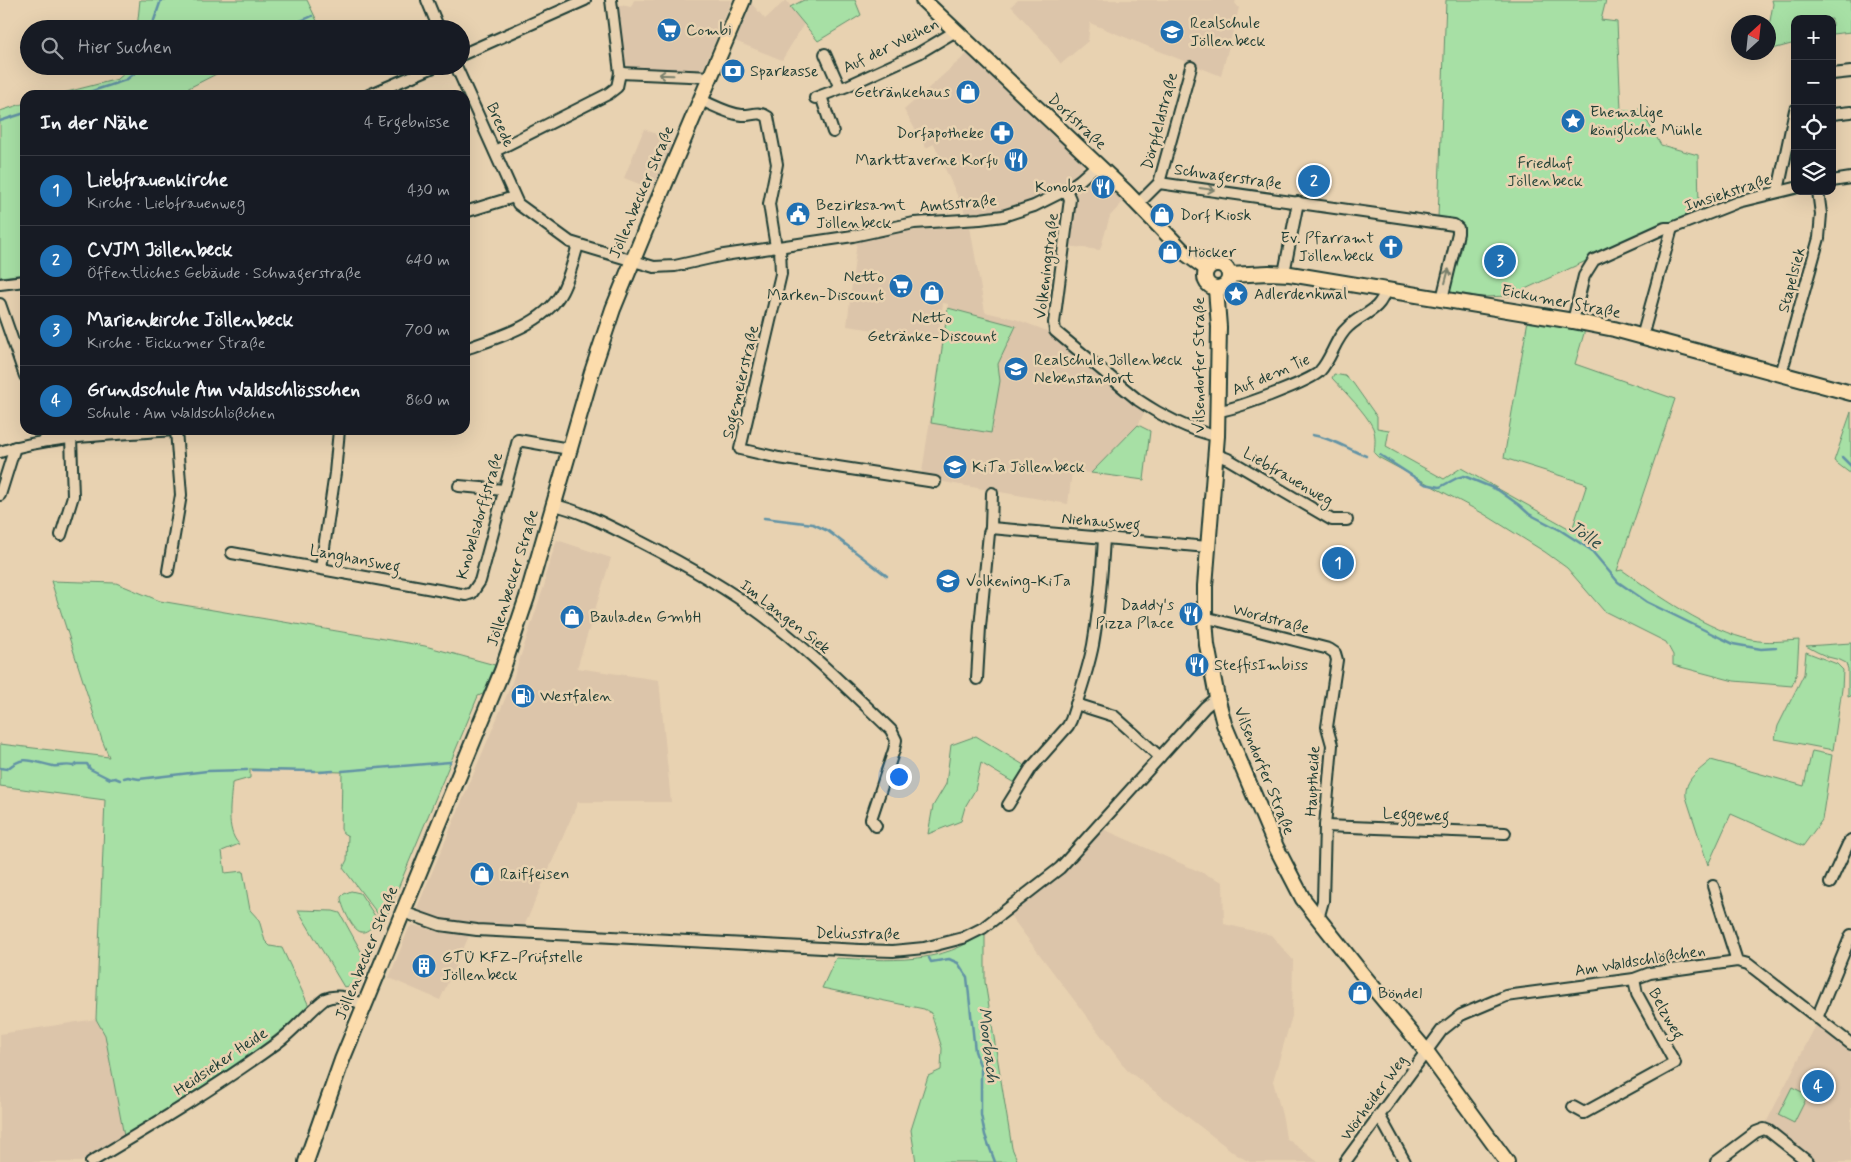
<!DOCTYPE html>
<html lang="de">
<meta charset="utf-8">
<style>
:root{--surface:#171b24;--page:#20242c;--text:#f1f3f6;--muted:#9ea1a6;--line:#363941;--accent:#1f6fb2}
body{margin:0;font-family:Mynerve,sans-serif;background:var(--page);color:var(--text)}
.controls{position:absolute;right:15px;top:15px;display:grid;overflow:hidden;border-radius:10px;box-shadow:0 5px 20px #0002}
.controls button{width:45px;height:45px;display:grid;place-items:center;padding:0;border:0;border-bottom:1px solid var(--line);background:var(--surface);color:var(--text);font:25px sans-serif}
.compass{position:absolute;left:1731px;top:15px;width:45px;height:45px;border-radius:50%;background:var(--surface);box-shadow:0 5px 20px #0002;rotate:27deg}
.you{position:absolute;left:898px;top:776px;width:18px;height:18px;margin:-12px;border:4px solid #fff;border-radius:50%;background:#1a73e8;box-shadow:0 0 0 8px #1a73e833}
.badge{display:grid;place-items:center;width:32px;height:32px;border-radius:50%;background:var(--accent);color:#fff;font-size:16px;font-weight:700}
.pin{position:absolute;translate:-50% -50%;border:2px solid #fff;box-shadow:0 1px 5px #0006}
.list{margin:0;padding:0;list-style:none}
h2{display:flex;justify-content:space-between;align-items:center;height:65px;margin:0;padding:0 20px;font-size:21px}
h2 small{font-size:16px;font-weight:400;color:var(--muted)}
.list li{display:grid;grid-template-columns:32px 1fr auto;gap:15px;align-items:center;box-sizing:border-box;height:70px;padding:0 20px;border-top:1px solid var(--line)}
.list b{display:block;font-size:19px;white-space:nowrap}
.list p{margin:0;font-size:16px;white-space:nowrap;color:var(--muted)}
.list em{font-size:16px;font-style:normal;color:var(--muted)}
.icon{flex:none;width:28px;height:28px;fill:none;stroke:currentColor;stroke-width:2;stroke-linecap:round;stroke-linejoin:round}
.map{position:relative;flex:none;width:1851px;height:1162px;overflow:hidden}
.search{position:absolute;background:var(--surface);box-shadow:0 5px 20px #0002;left:20px;top:20px;width:450px;height:55px;display:flex;align-items:center;gap:12px;box-sizing:border-box;padding:0 18px;border-radius:28px;color:var(--muted);font-size:19px}
.panel{position:absolute;background:var(--surface);box-shadow:0 5px 20px #0002;left:20px;top:90px;width:450px;height:345px;border-radius:15px}
.map>svg:first-child{display:block}
</style>
<div class="map">
<svg width="1851" height="1162" viewBox="0 0 1851 1162">
<rect width="100%" height="100%" fill="#e8d2b1"/>
<filter id="ink" filterUnits="userSpaceOnUse"><feTurbulence type="fractalNoise" baseFrequency=".02" numOctaves="2"/><feDisplacementMap in="SourceGraphic" scale="10" xChannelSelector="R" yChannelSelector="G"/><feConvolveMatrix kernelMatrix="1 2 1 2 8 2 1 2 1" color-interpolation-filters="sRGB"/></filter>
<g filter="url(#ink)">
<g fill="#dcc5aa">
<path d="M634,0H732L702,72L627,70L624,67L616,4L631,7Z"/>
<path d="M786,0L804,24L782,60L735,41L751,3L765,19Z"/>
<path d="M1018,0H1236L1235,3L1239,8L1221,76L1090,23L1088,41L1061,64L1043,41L1011,6Z"/>
<path d="M969,52L1080,159L1083,165L1081,171L1044,196L999,210L965,213L934,144L926,148L904,110Z"/>
<path d="M644,129L673,141L652,189L624,178Z"/>
<path d="M1094,180L1106,185L1123,202L1110,216L1100,250L1067,246L1071,206L1075,192Z"/>
<path d="M970,227L985,312L1015,319L1050,332L1145,411L1138,425L1091,473L1072,471L1068,504L921,478L948,304L943,303L938,339L847,326L857,241L882,237L895,232Z"/>
<path d="M557,540L611,558L577,668L659,680L671,802H578L523,929L473,926L432,917L422,913L417,908L511,685L545,583V576Z"/>
<path d="M1103,829L1223,882L1224,924L1271,935L1293,960L1292,1016L1273,1081L1283,1119L1286,1138L1318,1162H1250L1237,1155L1127,1070L1009,914L1059,878Z"/>
<path d="M413,925L445,933L447,931L470,934L440,1000L389,978L409,928Z"/>
<path d="M96,1019L105,1035L124,1136L81,1162H0V1034Z"/>
<path d="M1816,1025L1851,1050V1162H1816L1766,1123Z"/>
</g>
<g fill="#a7e0a5" stroke="#638e6c">
<path d="M140,0H307L318,23L306,29H137Z"/>
<path d="M804,0H855L861,15L818,41L790,7Z"/>
<path d="M1446,0H1606L1601,20L1617,22L1621,110L1640,109L1661,145L1698,155L1699,209L1510,296L1483,297L1450,292L1448,290C1452,278 1471,231 1461,222C1456,218 1444,219 1438,218Z"/>
<path d="M1772,0H1851V32L1832,34V19H1795V43L1769,50V27L1773,4Z"/>
<path d="M133,66H232L175,95H55L118,79Z"/>
<path d="M25,103V274L0,277V111Z"/>
<path d="M948,308L1016,326L998,364L1000,381L991,433L931,423Z"/>
<path d="M1528,320L1585,330L1575,364L1675,399L1617,571L1622,570C1659,596 1708,631 1752,640C1767,643 1783,641 1799,640L1797,672L1792,686L1734,681L1673,665V655L1666,642L1604,611L1567,568L1545,552L1484,514L1378,457L1374,453C1375,445 1376,436 1373,428C1367,414 1343,390 1332,378L1334,374L1345,376L1353,383L1377,417V428L1389,430L1386,447L1444,479L1461,468L1572,530L1587,484L1504,458Z"/>
<path d="M1851,412V474L1834,461Z"/>
<path d="M1138,425L1150,431L1144,480L1091,473Z"/>
<path d="M51,581L116,583L160,601L425,646L495,665L483,694L478,696L384,922L343,868L347,860L348,836L343,833L341,829L342,772L250,769V778L232,783C231,802 225,830 239,844L222,851L225,873L243,871L250,910L259,920L265,941L270,946L282,948L309,1006C254,1058 189,1096 124,1136L105,1035L96,1019L105,800L0,786V744L109,757L102,740Z"/>
<path d="M1851,643V696L1848,697V669L1846,663L1840,660L1828,657L1817,652L1806,646Z"/>
<path d="M1806,652L1837,664L1843,670L1842,689L1833,750L1775,739L1778,726L1804,674Z"/>
<path d="M976,736L1027,767L1016,784L981,763L975,790L965,807L961,821L928,834L933,806L946,784L951,745Z"/>
<path d="M1812,751L1832,755L1822,820L1803,846L1731,814L1708,865L1686,797C1684,779 1699,771 1711,760L1804,786Z"/>
<path d="M351,891L360,893L375,916V924C371,928 366,933 361,932C352,930 341,905 341,897L344,894Z"/>
<path d="M298,910L333,911L340,913L367,962C362,974 358,986 344,987Z"/>
<path d="M985,931V982L1012,1148L1018,1162H916L911,1130L928,1076L941,1070L942,1048L931,1013L924,1009L822,988L836,958C886,960 944,966 985,931Z"/>
<path d="M1792,1087L1808,1095L1794,1123L1778,1115Z"/>
</g>
<g fill="none" stroke-linecap="round" stroke-linejoin="round">
<g stroke="#6293a5" stroke-width="2.5">
<path d="M151,29L161,0"/>
<path d="M269,29C284,24 297,24 312,16"/>
<path d="M80,95L126,80L141,68L146,67"/>
<path d="M0,121L25,113"/>
<path d="M1312,435C1332,438 1348,449 1366,456"/>
<path d="M1380,455L1425,484L1440,487L1457,478L1464,476L1498,490L1519,505L1529,514L1560,530L1591,550L1618,582L1647,602L1733,644L1761,649L1776,648"/>
<path d="M1842,457L1851,466"/>
<path d="M764,518L813,524L828,531L887,576"/>
<path d="M0,768L7,769C25,754 32,762 53,766C60,767 66,764 73,766L77,764H87L90,769L110,779L115,778L120,780"/>
<path d="M253,770L315,771"/>
<path d="M342,771L450,762"/>
<path d="M320,772L333,771"/>
<path d="M124,778L128,777L139,779L207,771L247,770"/>
<path d="M929,958L931,962L949,959L958,963L967,977L975,1051L981,1068V1115L985,1135L995,1162"/>
</g>
<defs>
<g id="minor">
<path d="M427,0L439,29"/>
<path d="M825,54L840,88"/>
<path d="M461,55L585,0"/>
<path d="M456,66L518,204L570,242L654,267L675,266L724,255L853,236L914,223L980,219L1003,216L1034,206L1066,190L1080,180L1097,165"/>
<path d="M620,73L712,77"/>
<path d="M1832,74L1851,72"/>
<path d="M369,95L436,66"/>
<path d="M821,96L833,132"/>
<path d="M815,98L847,86L919,53L956,31"/>
<path d="M701,100C713,105 728,114 742,115C751,116 759,110 768,117L777,164L769,204L776,247"/>
<path d="M1832,114L1851,112"/>
<path d="M495,151L608,94L617,87L620,73L611,0"/>
<path d="M1832,181L1851,178"/>
<path d="M1159,183L1454,225L1458,228V233L1442,299"/>
<path d="M1066,190L1070,199L1054,323L1055,331L1138,400C1160,415 1191,431 1217,436"/>
<path d="M1778,191L1795,110"/>
<path d="M1138,204L1159,183L1191,67"/>
<path d="M465,212L514,197"/>
<path d="M780,247L781,274L740,449L779,458L935,482"/>
<path d="M1284,273L1298,202"/>
<path d="M0,284L25,281"/>
<path d="M0,304L25,376"/>
<path d="M1573,321L1584,276L1594,260L1665,228H1672L1738,202L1795,188"/>
<path d="M1642,337L1672,228"/>
<path d="M465,349C496,338 542,325 560,295C569,280 573,261 578,245"/>
<path d="M1781,374L1819,238L1821,214L1818,191"/>
<path d="M1217,411C1231,411 1312,381 1320,371C1332,358 1335,338 1349,326C1363,313 1381,311 1385,290"/>
<path d="M44,430L48,441"/>
<path d="M0,452C52,435 117,435 172,430"/>
<path d="M1215,454L1228,459L1332,520H1347"/>
<path d="M459,486L504,490"/>
<path d="M0,495L15,447"/>
<path d="M554,505C585,512 612,528 641,542C682,563 724,586 761,614C808,649 849,690 891,730L896,740L894,750L871,819L876,826"/>
<path d="M991,528L1208,547"/>
<path d="M61,535L73,496L71,438"/>
<path d="M232,553L466,595L472,593L480,581L518,440L569,449"/>
<path d="M321,568L335,473L339,430"/>
<path d="M168,571L181,495L176,430"/>
<path d="M1205,619H1212L1329,649L1335,653L1337,660L1327,727L1332,745L1325,826L1323,901L1318,919"/>
<path d="M977,679L980,627L989,533L991,528L992,493"/>
<path d="M1076,704L1114,716L1160,757"/>
<path d="M1008,805L1031,768L1068,726L1071,720C1079,695 1088,671 1093,645C1099,610 1102,574 1104,538"/>
<path d="M1325,826L1505,833"/>
<path d="M1830,883L1848,844L1851,840"/>
<path d="M1713,886L1737,961"/>
<path d="M403,912L440,925L477,930L860,950L893,951L924,948L963,938L983,928L1060,868L1205,707L1217,697"/>
<path d="M1817,1018L1851,935"/>
<path d="M1573,1107L1584,1113L1675,1063L1637,994L1634,979"/>
<path d="M1379,1115L1405,1162"/>
<path d="M91,1162C155,1124 218,1086 277,1043C295,1030 308,1012 325,999C339,993 351,999 364,1005"/>
<path d="M1345,1162L1442,1030L1461,1015L1506,996L1634,979L1650,973L1737,961L1748,964L1851,1044"/>
<path d="M1716,1162L1756,1132L1764,1129L1769,1131L1808,1162"/>
</g>
<g id="major">
<path d="M923,0L1125,191L1185,253L1207,269"/>
<circle cx="1217" cy="276" r="12"/>
<path d="M1229,275L1269,273L1290,274L1573,321L1614,329L1851,393"/>
<path d="M1216,289L1219,327L1217,436L1205,586V619L1207,645L1217,697L1224,724L1276,847L1303,899L1363,975L1426,1051L1507,1162"/>
<path d="M306,1162L342,1060L502,671L527,597L592,372L613,309L647,226L743,0"/>
</g>
</defs>
<use href="#minor" stroke="#1f3d34" stroke-width="14"/>
<use href="#major" stroke="#1f3d34" stroke-width="18"/>
<use href="#minor" stroke="#e8d2b1" stroke-width="10"/>
<use href="#major" stroke="#fcdcac" stroke-width="14"/>
</g>
<defs><path id="oneway-shaft" d="M-6 0H5M1.5-3L5.5 0L1.5 3" fill="none" stroke-width="1.6" stroke-linecap="round" stroke-linejoin="round" transform="scale(1.25)"/></defs>
<g stroke="#79806c">
<use href="#oneway-shaft" transform="translate(666 75) rotate(-178)"/>
<use href="#oneway-shaft" transform="translate(1207 189) rotate(8)"/>
<use href="#oneway-shaft" transform="translate(1447 276) rotate(-75)"/>
</g>
</g>
<defs>
<symbol id="supermarket-disc" viewBox="-11 -11 22 22"><circle r="9.5" fill="#1f6fb2" stroke="#e8d2b1"/><path d="M-6-5.5h2.5l.6 2H6L4.5 2H-2.5L-4.4-4H-6ZM-1.5 3.2a1.3 1.3 0 1 0 .1 0ZM3 3.2a1.3 1.3 0 1 0 .1 0Z" fill="#fff"/></symbol>
<symbol id="school-disc" viewBox="-11 -11 22 22"><circle r="9.5" fill="#1f6fb2" stroke="#e8d2b1"/><path d="M0-5L7-2L0 1L-7-2ZM-4 1L0 2.5L4 1V4Q0 6-4 4Z" fill="#fff"/></symbol>
<symbol id="bank-disc" viewBox="-11 -11 22 22"><circle r="9.5" fill="#1f6fb2" stroke="#e8d2b1"/><path d="M-6-4H6V4H-6ZM0-2.3a2.3 2.3 0 1 0 0 4.6a2.3 2.3 0 1 0 0-4.6Z" fill="#fff"/></symbol>
<symbol id="shop-disc" viewBox="-11 -11 22 22"><circle r="9.5" fill="#1f6fb2" stroke="#e8d2b1"/><path d="M-5-2.5h2.3a2.7 3.5 0 0 1 5.4 0H5L5.5 6h-11ZM-1.5-2.5h3a1.5 2.3 0 0 0-3 0Z" fill="#fff"/></symbol>
<symbol id="sight-disc" viewBox="-11 -11 22 22"><circle r="9.5" fill="#1f6fb2" stroke="#e8d2b1"/><path d="M0-6L1.8-2.2L6-1.7L2.9 1.2L3.7 5.4L0 3.3L-3.7 5.4L-2.9 1.2L-6-1.7L-1.8-2.2Z" fill="#fff"/></symbol>
<symbol id="pharmacy-disc" viewBox="-11 -11 22 22"><circle r="9.5" fill="#1f6fb2" stroke="#e8d2b1"/><path d="M-2-6h4v4h4v4h-4v4h-4v-4h-4v-4h4Z" fill="#fff"/></symbol>
<symbol id="restaurant-disc" viewBox="-11 -11 22 22"><circle r="9.5" fill="#1f6fb2" stroke="#e8d2b1"/><path d="M-5-6h1v4h1v-4h1v4h1v-4h1v5L-1.5 .5V6h-2V.5L-5-1ZM5-6V6H3V1.5H1.5Q1.5-4 5-6Z" fill="#fff"/></symbol>
<symbol id="civic-disc" viewBox="-11 -11 22 22"><circle r="9.5" fill="#1f6fb2" stroke="#e8d2b1"/><path d="M-.6-6.5H3V-4.5H.6V-3L4-1V1h2V6H-6V1h2V-1L-.6-3ZM-1.2 2.5V6h2.4V2.5Z" fill="#fff"/></symbol>
<symbol id="church-disc" viewBox="-11 -11 22 22"><circle r="9.5" fill="#1f6fb2" stroke="#e8d2b1"/><path d="M-1.2-6h2.4v3.5h3.3v2.4h-3.3V6h-2.4V-.1h-3.3v-2.4h3.3Z" fill="#fff"/></symbol>
<symbol id="fuel-disc" viewBox="-11 -11 22 22"><circle r="9.5" fill="#1f6fb2" stroke="#e8d2b1"/><path d="M-5.5-6h7V0h2V4h1.3V-2.5L3-4.5l.8-.8L6-3V5H2.5V1h-1V6h-7ZM-4.2-4.7v3.2H.2V-4.7Z" fill="#fff"/></symbol>
<symbol id="building-disc" viewBox="-11 -11 22 22"><circle r="9.5" fill="#1f6fb2" stroke="#e8d2b1"/><path d="M-4-6H4V6H1V3H-1V6H-4ZM-2.5-4.3h1.7v1.8h-1.7ZM.8-4.3h1.7v1.8H.8ZM-2.5-1h1.7V.8h-1.7ZM.8-1h1.7V.8H.8Z" fill="#fff"/></symbol>
</defs>
<g fill-rule="evenodd">
<use href="#supermarket-disc" x="655" y="16" width="28" height="28"/>
<use href="#school-disc" x="1158" y="18" width="28" height="28"/>
<use href="#bank-disc" x="719" y="57" width="28" height="28"/>
<use href="#shop-disc" x="954" y="78" width="28" height="28"/>
<use href="#sight-disc" x="1559" y="107" width="28" height="28"/>
<use href="#pharmacy-disc" x="988" y="119" width="28" height="28"/>
<use href="#restaurant-disc" x="1002" y="146" width="28" height="28"/>
<use href="#restaurant-disc" x="1089" y="173" width="28" height="28"/>
<use href="#civic-disc" x="784" y="200" width="28" height="28"/>
<use href="#shop-disc" x="1148" y="201" width="28" height="28"/>
<use href="#church-disc" x="1377" y="233" width="28" height="28"/>
<use href="#shop-disc" x="1156" y="238" width="28" height="28"/>
<use href="#supermarket-disc" x="887" y="272" width="28" height="28"/>
<use href="#shop-disc" x="918" y="279" width="28" height="28"/>
<use href="#sight-disc" x="1222" y="280" width="28" height="28"/>
<use href="#school-disc" x="1002" y="355" width="28" height="28"/>
<use href="#school-disc" x="941" y="453" width="28" height="28"/>
<use href="#school-disc" x="934" y="567" width="28" height="28"/>
<use href="#restaurant-disc" x="1177" y="600" width="28" height="28"/>
<use href="#shop-disc" x="558" y="603" width="28" height="28"/>
<use href="#restaurant-disc" x="1183" y="651" width="28" height="28"/>
<use href="#fuel-disc" x="509" y="682" width="28" height="28"/>
<use href="#shop-disc" x="468" y="860" width="28" height="28"/>
<use href="#building-disc" x="410" y="952" width="28" height="28"/>
<use href="#shop-disc" x="1346" y="979" width="28" height="28"/>
</g>
<g text-anchor="middle" dominant-baseline="central" stroke-width="5" stroke-linejoin="round" paint-order="stroke">
<g font-size="16" fill="#1f3d34" stroke="#e8d2b1" text-anchor="start">
<text x="1190" y="23">Realschule<tspan x="1190" dy="18">Jöllenbeck</tspan></text>
<text x="686" y="30">Combi</text>
<text x="750" y="71">Sparkasse</text>
<text x="950" y="92" text-anchor="end">Getränkehaus</text>
<text x="1590" y="112">Ehemalige<tspan x="1590" dy="18">königliche Mühle</tspan></text>
<text x="984" y="133" text-anchor="end">Dorfapotheke</text>
<text x="998" y="160" text-anchor="end">Markttaverne Korfu</text>
<text x="1086" y="187" text-anchor="end">Konoba</text>
<text x="816" y="205">Bezirksamt<tspan x="816" dy="18">Jöllenbeck</tspan></text>
<text x="1180" y="215">Dorf Kiosk</text>
<text x="1374" y="238" text-anchor="end">Ev. Pfarramt<tspan x="1374" dy="18">Jöllenbeck</tspan></text>
<text x="1188" y="252">Höcker</text>
<text x="884" y="277" text-anchor="end">Netto<tspan x="884" dy="18">Marken-Discount</tspan></text>
<text x="1254" y="294">Adlerdenkmal</text>
<text x="932" y="318" text-anchor="middle">Netto<tspan x="932" dy="18">Getränke-Discount</tspan></text>
<text x="1034" y="360">Realschule Jöllenbeck<tspan x="1034" dy="18">Nebenstandort</tspan></text>
<text x="972" y="467">KiTa Jöllenbeck</text>
<text x="966" y="581">Volkening-KiTa</text>
<text x="1174" y="605" text-anchor="end">Daddy's<tspan x="1174" dy="18">Pizza Place</tspan></text>
<text x="590" y="617">Bauladen GmbH</text>
<text x="1214" y="665">SteffisImbiss</text>
<text x="540" y="696">Westfalen</text>
<text x="500" y="874">Raiffeisen</text>
<text x="442" y="957">GTÜ KFZ-Prüfstelle<tspan x="442" dy="18">Jöllenbeck</tspan></text>
<text x="1378" y="993">Böndel</text>
</g>
<g font-size="16" fill="#1f3d34" stroke="#e8d2b1">
<text transform="translate(891 46) rotate(-26)">Auf der Weihen</text>
<text transform="translate(1160 121) rotate(-75)">Dörpfeldstraße</text>
<text transform="translate(1077 122) rotate(43)">Dorfstraße</text>
<text transform="translate(500 125) rotate(66)">Breede</text>
<text transform="translate(1228 177) rotate(8)">Schwagerstraße</text>
<text transform="translate(642 192) rotate(-67)">Jöllenbecker Straße</text>
<text transform="translate(1728 193) rotate(-18)">Imsiekstraße</text>
<text transform="translate(958 204) rotate(-5)">Amtsstraße</text>
<text transform="translate(1047 266) rotate(-83)">Volkeningstraße</text>
<text transform="translate(1792 280) rotate(-75)">Stapelsiek</text>
<text transform="translate(1561 302) rotate(11)">Eickumer Straße</text>
<text transform="translate(1199 365) rotate(-90)">Vilsendorfer Straße</text>
<text transform="translate(1271 375) rotate(-23)">Auf dem Tie</text>
<text transform="translate(741 382) rotate(-77)">Sogemeierstraße</text>
<text transform="translate(1288 477) rotate(30)">Liebfrauenweg</text>
<text transform="translate(480 516) rotate(-74)">Knobelsdorffstraße</text>
<text transform="translate(1101 522) rotate(5)">Niehausweg</text>
<text transform="translate(355 559) rotate(11)">Langhansweg</text>
<text transform="translate(513 578) rotate(-73)">Jöllenbecker Straße</text>
<text transform="translate(785 617) rotate(38)">Im Langen Siek</text>
<text transform="translate(1271 619) rotate(15)">Wordstraße</text>
<text transform="translate(1264 771) rotate(68)">Vilsendorfer Straße</text>
<text transform="translate(1313 781) rotate(-87)">Hauptheide</text>
<text transform="translate(1416 815) rotate(2)">Leggeweg</text>
<text transform="translate(858 934) rotate(1)">Deliusstraße</text>
<text transform="translate(367 953) rotate(-68)">Jöllenbecker Straße</text>
<text transform="translate(1640 961) rotate(-9)">Am Waldschlößchen</text>
<text transform="translate(1666 1014) rotate(61)">Belzweg</text>
<text transform="translate(221 1062) rotate(-34)">Heidsieker Heide</text>
<text transform="translate(1374 1098) rotate(-54)">Wörheider Weg</text>
</g>
<g font-size="16" fill="#26453a" stroke="#e8d2b1">
<text x="1545" y="163">Friedhof<tspan x="1545" dy="18">Jöllenbeck</tspan></text>
</g>
<g font-size="18" font-style="italic" fill="#2a4b47" stroke="#e8d2b1">
<text transform="translate(1585 535) rotate(35)">Jölle</text>
<text transform="translate(988 1045) rotate(83)">Moorbach</text>
</g>
</g>
</svg>
<div class="controls">
<button>+</button>
<button>−</button>
<button><svg class="icon" aria-label="locate" viewBox="0 0 24 24"><circle cx="12" cy="12" r="6"/><path d="M12 2v4M12 18v4M2 12h4M18 12h4"/></svg></button>
<button><svg class="icon" aria-label="layers" viewBox="0 0 24 24"><path d="M12 4l9 5-9 5-9-5zM3 14l9 5 9-5"/></svg></button>
</div>
<svg class="compass" viewBox="-18 -18 36 36"><path d="M0-13l5 13h-10z" fill="#e53935"/><path d="M0 13l5-13h-10z" fill="#9ea1a6"/></svg>
<div class="you"></div>
<div class="pin badge" style="left:1338px;top:563px">1</div>
<div class="pin badge" style="left:1314px;top:181px">2</div>
<div class="pin badge" style="left:1500px;top:261px">3</div>
<div class="pin badge" style="left:1818px;top:1086px">4</div>
<div class="search"><svg class="icon" aria-label="search" viewBox="0 0 24 24"><circle cx="10" cy="10" r="6"/><path d="M15 15l6 6"/></svg>Hier suchen</div>
<section class="panel">
<h2>In der Nähe<small>4 Ergebnisse</small></h2>
<ul class="list">
<li><span class="badge">1</span><div><b>Liebfrauenkirche</b><p>Kirche · Liebfrauenweg</p></div><em>430 m</em></li>
<li><span class="badge">2</span><div><b>CVJM Jöllenbeck</b><p>Öffentliches Gebäude · Schwagerstraße</p></div><em>640 m</em></li>
<li><span class="badge">3</span><div><b>Marienkirche Jöllenbeck</b><p>Kirche · Eickumer Straße</p></div><em>700 m</em></li>
<li><span class="badge">4</span><div><b>Grundschule Am Waldschlösschen</b><p>Schule · Am Waldschlößchen</p></div><em>860 m</em></li>
</ul>
</section>
</div>
